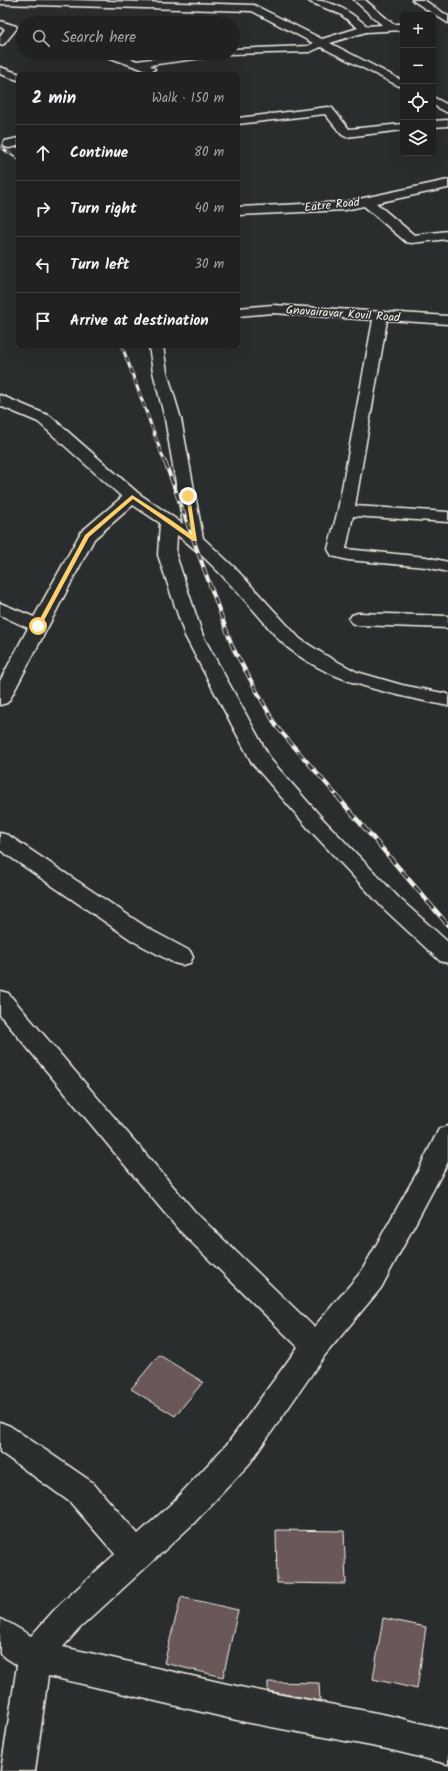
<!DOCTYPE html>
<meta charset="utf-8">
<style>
:root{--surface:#202222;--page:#2d2f2f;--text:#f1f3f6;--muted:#a2a4a5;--line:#3d3f40}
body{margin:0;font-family:Kalam,sans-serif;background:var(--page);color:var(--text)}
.controls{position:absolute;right:12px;top:12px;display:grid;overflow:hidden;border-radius:6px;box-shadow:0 4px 16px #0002}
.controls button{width:36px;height:36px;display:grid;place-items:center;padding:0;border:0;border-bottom:1px solid var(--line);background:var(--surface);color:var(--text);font:20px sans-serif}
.stop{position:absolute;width:12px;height:12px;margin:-9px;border:3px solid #ffd166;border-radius:50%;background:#fff}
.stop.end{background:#ffd166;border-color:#fff;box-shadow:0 1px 4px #0008}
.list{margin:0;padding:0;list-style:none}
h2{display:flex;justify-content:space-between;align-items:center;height:52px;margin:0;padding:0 16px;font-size:17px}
h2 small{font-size:13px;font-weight:400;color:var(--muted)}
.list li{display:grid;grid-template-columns:26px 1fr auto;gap:12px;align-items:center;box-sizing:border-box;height:56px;padding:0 16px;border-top:1px solid var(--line)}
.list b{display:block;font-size:15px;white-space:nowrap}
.list em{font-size:13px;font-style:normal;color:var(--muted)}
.icon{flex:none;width:22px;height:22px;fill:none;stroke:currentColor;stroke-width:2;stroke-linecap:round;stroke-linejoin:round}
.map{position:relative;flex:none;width:448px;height:1771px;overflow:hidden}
.search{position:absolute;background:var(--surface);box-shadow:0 4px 16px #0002;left:16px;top:16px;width:224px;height:44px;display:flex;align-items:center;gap:10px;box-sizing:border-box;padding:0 14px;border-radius:22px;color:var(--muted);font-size:15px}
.panel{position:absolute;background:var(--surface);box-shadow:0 4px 16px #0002;left:16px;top:72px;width:224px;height:276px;border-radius:6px}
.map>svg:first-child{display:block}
</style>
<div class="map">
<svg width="448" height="1771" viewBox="0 0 448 1771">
<rect width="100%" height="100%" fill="#2a2d2e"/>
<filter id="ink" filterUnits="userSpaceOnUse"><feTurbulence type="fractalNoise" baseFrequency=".025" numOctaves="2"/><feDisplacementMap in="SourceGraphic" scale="8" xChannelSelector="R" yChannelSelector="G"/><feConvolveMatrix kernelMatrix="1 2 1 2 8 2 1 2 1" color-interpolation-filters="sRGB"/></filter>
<g filter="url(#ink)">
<g fill="#6a5858" stroke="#f4f1e8">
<path d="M159,1355L203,1382L175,1416L131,1389Z"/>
<path d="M276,1530L344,1531L346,1584L277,1583Z"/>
<path d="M181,1597L238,1610L223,1677L164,1663Z"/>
<path d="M383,1618L426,1627L417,1689L373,1679Z"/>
<path d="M268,1682L319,1683L320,1701L268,1691Z"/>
</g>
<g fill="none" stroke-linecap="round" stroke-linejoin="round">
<defs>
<g id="minor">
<path d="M0,0H71L254,5L322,39L358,28L340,14L310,2L308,0C333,0 348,10 367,26L382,25L354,0H365L393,24H403V30L366,32L330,43L403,81V88L321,47L310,52L229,54L228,53H233V49L308,46L313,43L252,11L0,4Z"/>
<path d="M412,0H424L448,16V23Z"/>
<path d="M0,21L16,26L17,28L4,44L0,45V36L5,29L0,27Z"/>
<path d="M101,53H116L137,61L194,53H222L217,56L150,65L155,69L150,72L102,55Z"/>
<path d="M0,67L20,74H18V80L0,74Z"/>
<path d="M433,97L448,105V113L433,105Z"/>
<path d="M328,107L332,108L349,129L403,124V130L346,137L342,135L325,114L238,124V118Z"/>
<path d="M448,120V126L433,127V121Z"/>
<path d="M18,138V146L9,148L5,147L3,144L5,141Z"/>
<path d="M448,180V188L376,203L414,235L448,231V239L411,243L406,242L364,206L345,210L238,215V207L345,202Z"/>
<path d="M273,305L448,316V324L387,320L355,506L448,512V522L353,516L346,549L426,557L448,562V572L426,567L348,560L332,556L328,549L338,510L373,320L273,313L238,316V308Z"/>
<path d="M149,346H163L167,372L181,419L203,538L235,568L300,639L325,655L357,672L402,685L448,694V706C392,694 333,684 287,647C276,638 266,624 257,614C232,586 207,557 177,535L176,555L203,636L271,760L322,818L399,898L448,942V963L440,961L383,908L308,828L252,763L185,636L158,555L160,523L133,505L94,539L10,699L7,703L0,705V681L28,628L0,615V603L34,617L81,532L122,497L38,422L0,406V395L50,416L138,493L183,524L165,419L153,372Z"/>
<path d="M358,613L448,616V628L358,625L352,623L349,619L352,615Z"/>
<path d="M0,833L8,835L149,929L190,951L193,957L190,963L182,965L174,963L133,941L0,850Z"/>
<path d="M0,991L8,993L196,1213L314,1327L361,1272L418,1171L439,1129L448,1126V1162L381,1288L325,1355L250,1463L193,1524L79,1629L63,1647L245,1688L387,1715L448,1730V1764L387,1749L245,1722L48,1676L35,1771H1L17,1665L0,1654V1619L11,1624L31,1636L57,1607L115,1554L70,1502L0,1452V1422L10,1426L92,1482L138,1534L171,1504L228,1443L298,1347L178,1229L0,1015Z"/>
</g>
</defs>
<use href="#minor" stroke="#f4f1e8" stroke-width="3"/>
<use href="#minor" fill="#2a2d2e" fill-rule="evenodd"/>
<defs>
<path id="rail-far3" d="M0,147L18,159"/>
<path id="rail-far2" d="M122,346L165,463"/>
<path id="rail-far1" d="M165,462L233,648L276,726L337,796"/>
<path id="rail" d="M336,795L448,925"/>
</defs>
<use href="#rail-far3" stroke="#f4f1e8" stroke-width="2.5"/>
<use href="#rail-far2" stroke="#f4f1e8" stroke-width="3"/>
<use href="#rail-far1" stroke="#f4f1e8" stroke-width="4"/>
<use href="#rail" stroke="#f4f1e8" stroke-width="4.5"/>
<use href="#rail-far3" stroke="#2a2d2e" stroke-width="1.5" stroke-dasharray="4.5" stroke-linecap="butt"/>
<use href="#rail-far2" stroke="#2a2d2e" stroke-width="2" stroke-dasharray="6" stroke-linecap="butt"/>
<use href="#rail-far1" stroke="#2a2d2e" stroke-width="2.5" stroke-dasharray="8" stroke-linecap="butt"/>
<use href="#rail" stroke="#2a2d2e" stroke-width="3" stroke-dasharray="10" stroke-linecap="butt"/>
</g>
</g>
<path fill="#ffd166" d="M188,494L190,496L197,541H193L133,499L89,537L41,626L37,627L36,626L85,535L132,495L171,520L192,535L186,496Z"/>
<g text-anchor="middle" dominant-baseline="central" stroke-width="3" stroke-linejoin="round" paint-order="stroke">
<g font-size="12" fill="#f4f1e8" stroke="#2a2d2e">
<text transform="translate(332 205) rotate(-6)">Eatre Road</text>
<text transform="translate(343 314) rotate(4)">Gnavairavar Kovil Road</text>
</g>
</g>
</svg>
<div class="controls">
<button>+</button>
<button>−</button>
<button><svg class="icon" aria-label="locate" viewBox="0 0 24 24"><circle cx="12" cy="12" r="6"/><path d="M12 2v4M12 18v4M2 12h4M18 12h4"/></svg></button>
<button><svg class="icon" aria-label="layers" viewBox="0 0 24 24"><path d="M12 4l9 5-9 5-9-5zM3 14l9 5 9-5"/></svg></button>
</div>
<div class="stop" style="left:38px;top:626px"></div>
<div class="stop end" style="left:188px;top:496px"></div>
<div class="search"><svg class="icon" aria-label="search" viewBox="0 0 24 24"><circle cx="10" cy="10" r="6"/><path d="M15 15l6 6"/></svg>Search here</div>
<section class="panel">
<h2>2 min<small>Walk · 150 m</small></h2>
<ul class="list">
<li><svg class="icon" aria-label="ahead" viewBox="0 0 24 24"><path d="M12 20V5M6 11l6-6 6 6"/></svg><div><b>Continue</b></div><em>80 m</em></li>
<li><svg class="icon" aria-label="right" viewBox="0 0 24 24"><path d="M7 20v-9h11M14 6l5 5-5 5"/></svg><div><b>Turn right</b></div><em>40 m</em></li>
<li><svg class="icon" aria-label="left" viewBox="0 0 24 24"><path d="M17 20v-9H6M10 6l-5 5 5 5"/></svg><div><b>Turn left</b></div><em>30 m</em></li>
<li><svg class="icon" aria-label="arrive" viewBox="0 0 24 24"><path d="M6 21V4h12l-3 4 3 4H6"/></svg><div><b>Arrive at destination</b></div></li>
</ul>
</section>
</div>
